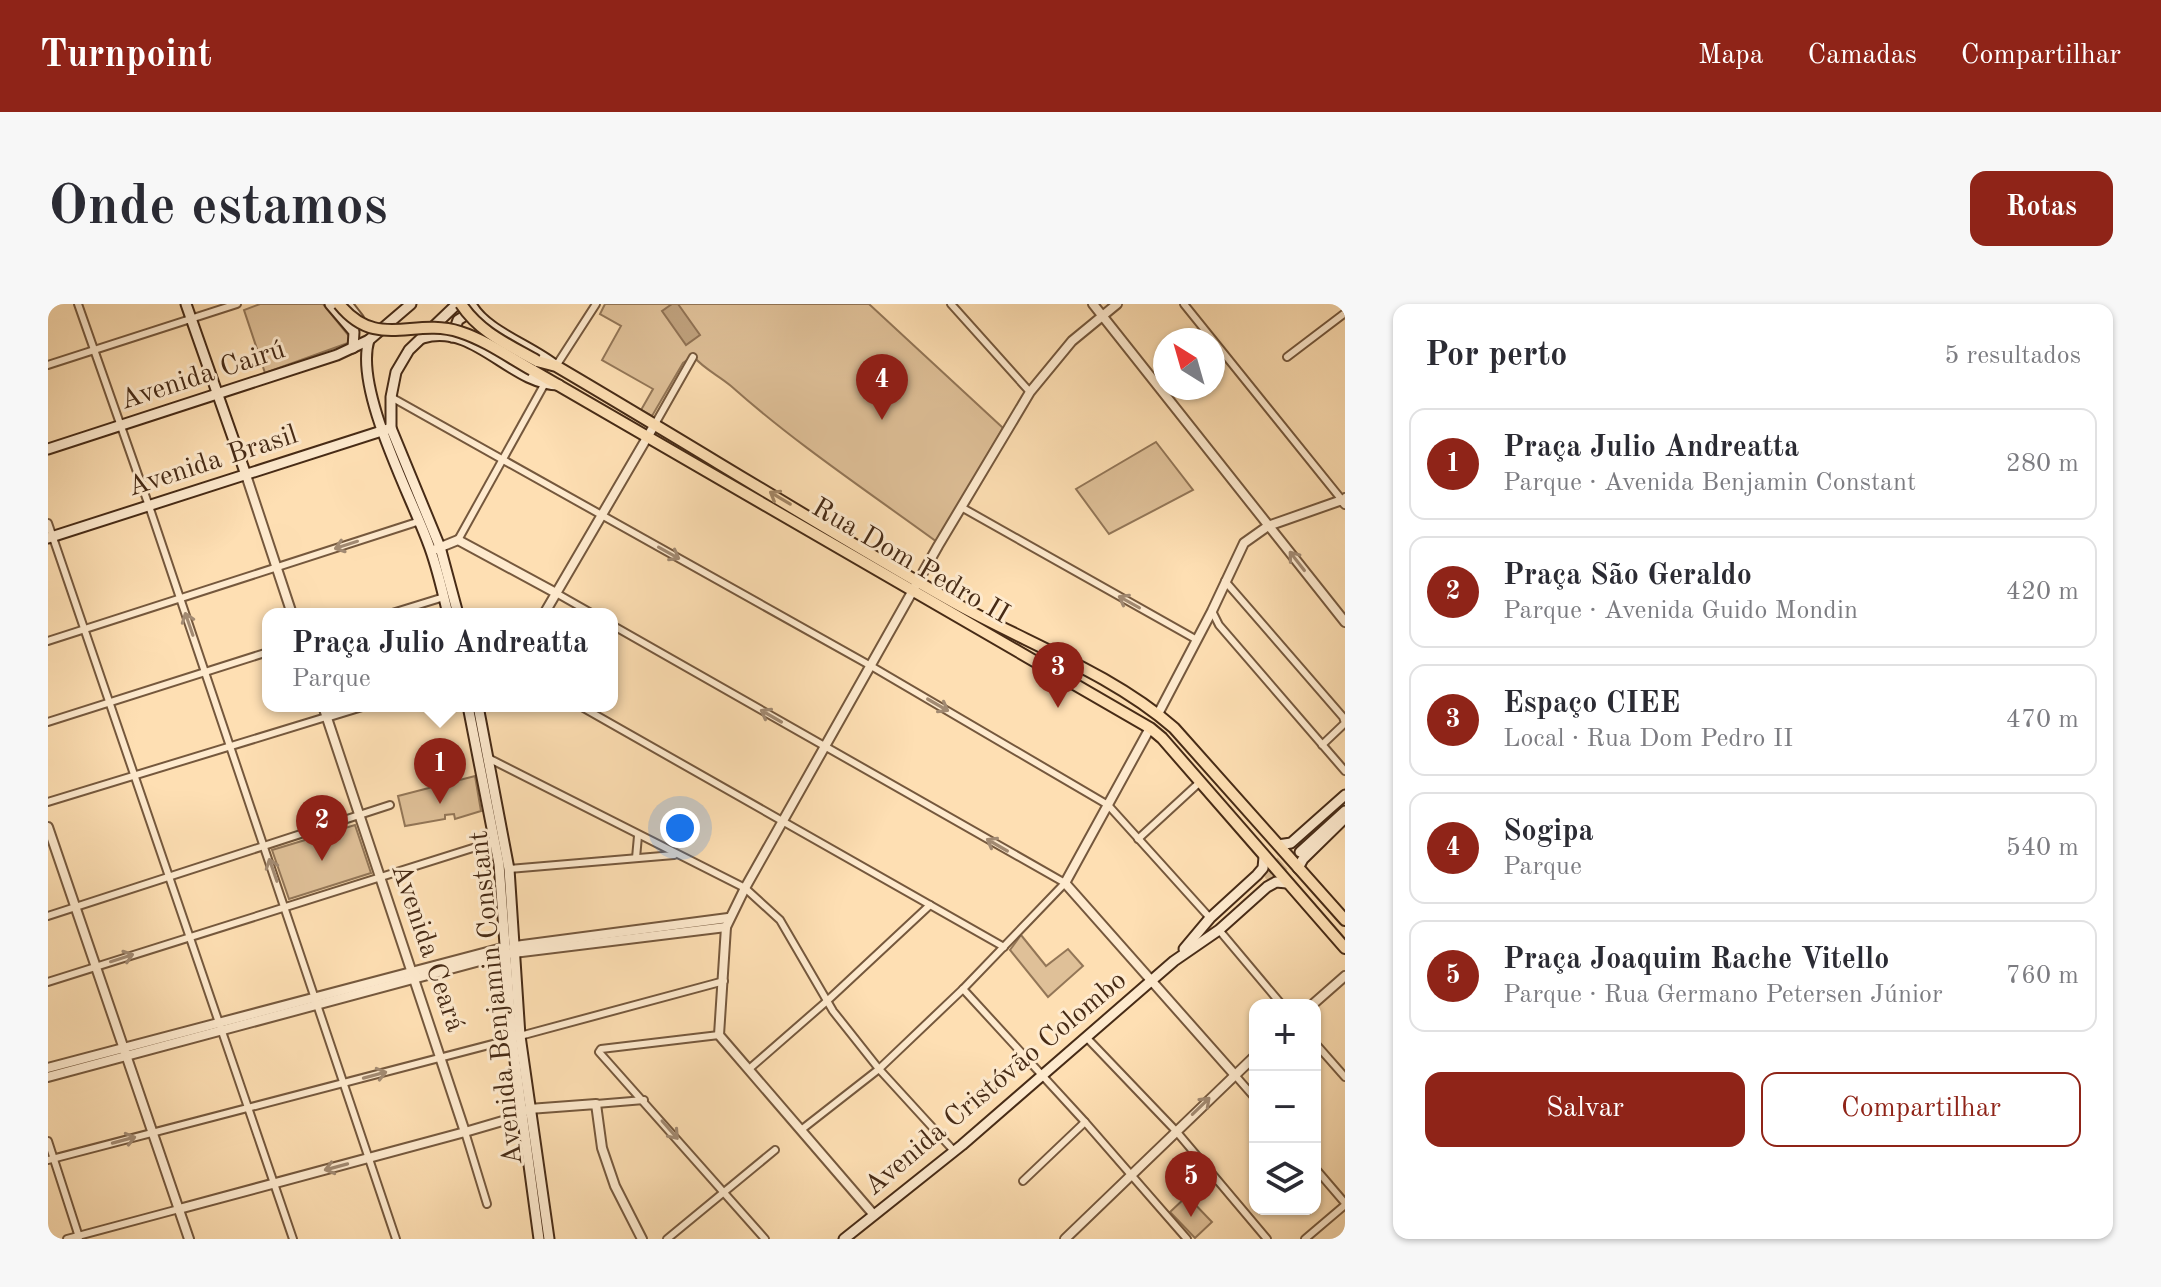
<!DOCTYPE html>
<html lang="pt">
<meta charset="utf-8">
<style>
:root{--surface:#fff;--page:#f7f7f7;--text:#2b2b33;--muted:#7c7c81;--line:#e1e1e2;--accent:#8f2418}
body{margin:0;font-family:"Old Standard TT",serif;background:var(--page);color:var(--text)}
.controls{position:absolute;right:24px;bottom:24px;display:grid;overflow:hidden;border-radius:16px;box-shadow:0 2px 6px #0004}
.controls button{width:72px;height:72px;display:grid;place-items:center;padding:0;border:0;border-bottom:2px solid var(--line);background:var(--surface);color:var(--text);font:40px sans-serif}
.compass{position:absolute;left:1105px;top:24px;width:72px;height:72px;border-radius:50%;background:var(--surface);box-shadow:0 2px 6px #0004;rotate:323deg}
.you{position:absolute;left:632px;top:524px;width:28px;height:28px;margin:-20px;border:6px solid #fff;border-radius:50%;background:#1a73e8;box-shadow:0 0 0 12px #1a73e833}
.badge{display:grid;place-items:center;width:52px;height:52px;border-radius:50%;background:var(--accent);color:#fff;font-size:26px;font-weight:700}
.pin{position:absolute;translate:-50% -66px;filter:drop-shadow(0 2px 4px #0008)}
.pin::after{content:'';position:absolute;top:42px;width:28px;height:24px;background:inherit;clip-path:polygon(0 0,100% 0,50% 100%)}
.popup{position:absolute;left:214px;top:304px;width:356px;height:104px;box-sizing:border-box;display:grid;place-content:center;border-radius:16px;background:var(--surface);filter:drop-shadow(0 2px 6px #0005);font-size:26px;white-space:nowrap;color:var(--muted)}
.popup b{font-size:30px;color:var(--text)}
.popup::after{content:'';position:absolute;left:50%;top:100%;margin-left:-16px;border:16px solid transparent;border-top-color:var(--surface)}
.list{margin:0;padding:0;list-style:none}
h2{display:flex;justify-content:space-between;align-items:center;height:104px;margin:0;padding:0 32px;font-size:34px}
h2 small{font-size:26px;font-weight:400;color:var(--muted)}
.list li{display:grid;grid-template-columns:52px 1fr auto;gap:24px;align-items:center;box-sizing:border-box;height:112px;margin:0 16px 16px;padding:0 16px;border:2px solid var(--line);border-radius:16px}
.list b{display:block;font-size:30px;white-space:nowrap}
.list p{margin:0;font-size:26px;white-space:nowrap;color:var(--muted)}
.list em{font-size:26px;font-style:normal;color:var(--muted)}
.actions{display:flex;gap:16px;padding:24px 32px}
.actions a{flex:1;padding:18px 0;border:2px solid var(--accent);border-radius:16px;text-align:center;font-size:28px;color:var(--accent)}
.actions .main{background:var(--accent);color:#fff}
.icon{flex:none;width:44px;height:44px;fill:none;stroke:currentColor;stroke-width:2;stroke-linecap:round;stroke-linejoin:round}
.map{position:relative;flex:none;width:1297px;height:935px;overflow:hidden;border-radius:16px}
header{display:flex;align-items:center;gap:48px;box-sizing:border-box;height:112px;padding:0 40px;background:var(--accent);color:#fff}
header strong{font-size:38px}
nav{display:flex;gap:44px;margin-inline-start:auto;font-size:28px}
.intro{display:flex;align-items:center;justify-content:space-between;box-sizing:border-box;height:192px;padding:0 48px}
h1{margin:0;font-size:56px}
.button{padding:20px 36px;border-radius:16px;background:var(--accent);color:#fff;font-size:28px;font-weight:700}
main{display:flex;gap:48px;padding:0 48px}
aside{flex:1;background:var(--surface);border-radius:16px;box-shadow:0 2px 6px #0004}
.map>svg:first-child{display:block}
</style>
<header>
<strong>Turnpoint</strong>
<nav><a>Mapa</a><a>Camadas</a><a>Compartilhar</a></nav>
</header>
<div class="intro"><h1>Onde estamos</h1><a class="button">Rotas</a></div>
<main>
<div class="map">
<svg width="1297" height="935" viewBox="0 0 1297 935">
<rect width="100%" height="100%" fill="#fedfb3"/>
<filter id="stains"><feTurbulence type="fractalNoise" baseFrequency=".0025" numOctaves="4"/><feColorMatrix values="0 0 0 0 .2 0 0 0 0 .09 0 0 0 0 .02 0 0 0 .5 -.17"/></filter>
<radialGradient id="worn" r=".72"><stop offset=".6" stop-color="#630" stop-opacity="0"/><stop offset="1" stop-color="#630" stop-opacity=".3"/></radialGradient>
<g fill="#dfc098" stroke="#937657" stroke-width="2">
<path d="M212,0H275L301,32L300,39L217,69L196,6Z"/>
<path d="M557,0H821L955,124L889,238C819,187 747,139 683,82C670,71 656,65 645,52L635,59L604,112L593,106L605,85L554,56L573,22L552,10Z"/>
<path d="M1108,138L1145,186L1061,230L1028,185Z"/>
<path d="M427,472L433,507L407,515L406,510L397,511V515L357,522L350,492Z"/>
<path d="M307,521L323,569L241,595L224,546Z"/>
<path d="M973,631L998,662L1020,645L1035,662L1000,693L962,646Z"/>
<path d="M1139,892L1164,918L1147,934L1122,908Z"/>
</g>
<path fill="#c0a27e" stroke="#907254" stroke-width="2" d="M624,0H630L652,31L638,41L614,7Z"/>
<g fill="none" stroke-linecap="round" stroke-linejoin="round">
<g stroke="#d9bb94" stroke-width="9" stroke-dasharray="9 4.5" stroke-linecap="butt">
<path d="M1216,572L1248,543"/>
<path d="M1220,577L1244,555"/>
</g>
<defs>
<g id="minor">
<path d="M30,0L101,202L348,935"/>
<path d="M301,0L312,14L306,28"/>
<path d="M903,0L982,88"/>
<path d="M1136,0L1294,196L1297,193"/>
<path d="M1239,53L1297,9"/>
<path d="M0,61L189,0"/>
<path d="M508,62L548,0"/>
<path d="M343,93L823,362L1060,501L1162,614"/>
<path d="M607,120L645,53"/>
<path d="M913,203L1149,336"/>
<path d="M0,219L245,935"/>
<path d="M410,236L496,81"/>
<path d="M1177,277L1295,413L1297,419L1274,441"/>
<path d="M508,289L545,310"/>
<path d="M1164,307L1171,321L1297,467"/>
<path d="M341,310L396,293"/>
<path d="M564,321L1017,579L915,685L831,765L753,826"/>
<path d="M0,337L372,217"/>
<path d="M532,402L956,643"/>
<path d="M0,418L220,348"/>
<path d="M442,455L697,584L732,616L785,707L831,765L906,847"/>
<path d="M0,498L278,413"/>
<path d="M1090,535L1152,478"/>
<path d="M588,554L590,532"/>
<path d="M461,565L626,551"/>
<path d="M0,612L342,501"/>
<path d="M1171,626L1234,701"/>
<path d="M0,678L447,537"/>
<path d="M915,685L1037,818L1139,935"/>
<path d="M671,731L553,745L551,748L717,935"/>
<path d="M472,732L676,677"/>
<path d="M1039,734L1128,827L1219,935"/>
<path d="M1267,739L1297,773"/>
<path d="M701,765L779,697L882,601"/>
<path d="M1186,770L1207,794"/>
<path d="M548,800L596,796"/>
<path d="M417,828L439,900"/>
<path d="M0,837L31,933"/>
<path d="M0,856L464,735"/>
<path d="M1267,864L1297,899"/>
<path d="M975,877L1037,818"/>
<path d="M19,935L131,905"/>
<path d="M619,935L727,846"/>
<path d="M1257,935L1297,901"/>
</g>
<g id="tertiary">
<path d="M1045,0L1297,318"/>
<path d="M198,171L244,310"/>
<path d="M388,245L410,236L508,289"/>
<path d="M496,310L607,120"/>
<path d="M275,402L417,828"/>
<path d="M1110,410L1164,307L1196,239L1220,222L1294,196L1297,200"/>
<path d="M278,413L314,402"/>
<path d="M1102,424L1017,579L1186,770"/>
<path d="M0,523L141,935"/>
<path d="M467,642L680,614"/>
<path d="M1264,701L1297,672"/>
<path d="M0,764L458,643"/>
<path d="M0,773L458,650L678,623"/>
<path d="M131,905L417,828L458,816L481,805L548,800L554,844L567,882L594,935"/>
<path d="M826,911L671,731L678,623L697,584L890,242L982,88L1024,37L1069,0"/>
<path d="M1017,935L1207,752"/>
</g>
<g id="secondary">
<path d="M138,0L198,171"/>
<path d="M282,0L306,28L305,44"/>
<path d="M409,0L361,46L348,68L343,93V124L392,243L410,310"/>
<path d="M423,0C437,27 484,42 508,62"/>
<path d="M404,33L410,16L426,6"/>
<path d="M375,34C426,18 463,81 511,81"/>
<path d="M321,36C306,85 362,190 380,239C389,262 394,286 400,310"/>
<path d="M0,145L289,51L321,36L363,0"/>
<path d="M0,234L343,124"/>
<path d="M420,402L451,560L464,735L491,935"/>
<path d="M430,402L461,565L472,732L501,935"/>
<path d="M1230,541L1243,539L1297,491"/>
<path d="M1252,548L1297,507"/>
<path d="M1250,564L1255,555L1297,514"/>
<path d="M1136,645L1162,614L1209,571L1215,564L1216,553"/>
<path d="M796,935L914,841L1126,657L1171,626L1219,583L1228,578L1239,579"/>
</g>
<g id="primary">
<path d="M489,57L508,62C641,140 771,222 905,298C978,339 1063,369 1126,424L1297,616"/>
<path d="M484,66L1102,424L1114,434L1297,644"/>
</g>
</defs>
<use href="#minor" stroke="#75583d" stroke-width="10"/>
<use href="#tertiary" stroke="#75583d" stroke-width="12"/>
<use href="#secondary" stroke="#472b16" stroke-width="13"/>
<use href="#primary" stroke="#472b16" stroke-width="14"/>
<use href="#minor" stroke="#feeace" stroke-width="6"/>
<use href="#tertiary" stroke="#feeace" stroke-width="8"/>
<use href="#secondary" stroke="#feeace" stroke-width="9"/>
<use href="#primary" stroke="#fedfb3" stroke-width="10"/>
<defs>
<g id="primary-bridge">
<path d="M291,0C329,47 365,13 412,28C437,36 461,53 484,66"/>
<path d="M413,0C431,28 461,41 489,57"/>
</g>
</defs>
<use href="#primary-bridge" stroke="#472b16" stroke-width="14" stroke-linecap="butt"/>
<use href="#primary-bridge" stroke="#fedfb3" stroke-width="10"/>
</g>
<defs><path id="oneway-shaft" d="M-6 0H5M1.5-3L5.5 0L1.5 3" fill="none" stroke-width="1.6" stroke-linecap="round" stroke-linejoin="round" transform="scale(2)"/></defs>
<use stroke="#a28564" href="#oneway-shaft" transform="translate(732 194) rotate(-149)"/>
<g stroke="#a28a72">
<use href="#oneway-shaft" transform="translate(298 241) rotate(162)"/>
<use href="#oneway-shaft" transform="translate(621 249) rotate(29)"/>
<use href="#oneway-shaft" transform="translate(1249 257) rotate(-128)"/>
<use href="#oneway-shaft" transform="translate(1081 298) rotate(-151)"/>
<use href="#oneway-shaft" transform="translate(141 320) rotate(-109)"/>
<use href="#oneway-shaft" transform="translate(890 401) rotate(30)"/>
<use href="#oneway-shaft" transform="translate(723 412) rotate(-150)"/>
<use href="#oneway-shaft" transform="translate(949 541) rotate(-150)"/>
<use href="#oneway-shaft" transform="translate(225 566) rotate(-109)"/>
<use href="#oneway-shaft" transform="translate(74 654) rotate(-18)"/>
<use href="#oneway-shaft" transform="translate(327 771) rotate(-15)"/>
<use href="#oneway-shaft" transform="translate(1153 802) rotate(-44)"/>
<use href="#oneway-shaft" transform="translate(622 826) rotate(49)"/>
<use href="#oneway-shaft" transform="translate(76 836) rotate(-15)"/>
<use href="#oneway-shaft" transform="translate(288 863) rotate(165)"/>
</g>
<g text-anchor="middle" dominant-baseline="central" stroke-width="6" stroke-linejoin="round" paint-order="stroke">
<g font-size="28" fill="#472b16" stroke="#feeace">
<text transform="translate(155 72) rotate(-18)">Avenida Cairú</text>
<text transform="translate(165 158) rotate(-18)">Avenida Brasil</text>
<text transform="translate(862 258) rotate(30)">Rua Dom Pedro II</text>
<text transform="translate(379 644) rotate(71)">Avenida Ceará</text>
<text transform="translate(449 694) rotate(-96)">Avenida Benjamin Constant</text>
<text transform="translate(948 780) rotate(-40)">Avenida Cristóvão Colombo</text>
</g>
</g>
<rect width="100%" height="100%" filter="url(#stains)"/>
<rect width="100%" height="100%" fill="url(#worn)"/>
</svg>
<div class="controls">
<button>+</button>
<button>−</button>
<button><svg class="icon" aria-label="layers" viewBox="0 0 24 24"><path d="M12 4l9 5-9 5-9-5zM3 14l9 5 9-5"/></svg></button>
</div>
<svg class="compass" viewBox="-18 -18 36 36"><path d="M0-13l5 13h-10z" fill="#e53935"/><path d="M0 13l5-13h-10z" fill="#7c7c81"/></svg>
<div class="you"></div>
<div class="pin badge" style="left:392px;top:500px">1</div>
<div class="popup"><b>Praça Julio Andreatta</b>Parque</div>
<div class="pin badge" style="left:274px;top:557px">2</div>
<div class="pin badge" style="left:1010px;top:404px">3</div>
<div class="pin badge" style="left:834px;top:116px">4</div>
<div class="pin badge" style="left:1143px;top:913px">5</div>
</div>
<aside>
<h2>Por perto<small>5 resultados</small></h2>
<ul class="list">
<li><span class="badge">1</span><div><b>Praça Julio Andreatta</b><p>Parque · Avenida Benjamin Constant</p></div><em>280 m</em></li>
<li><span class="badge">2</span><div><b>Praça São Geraldo</b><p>Parque · Avenida Guido Mondin</p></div><em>420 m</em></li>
<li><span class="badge">3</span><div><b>Espaço CIEE</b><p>Local · Rua Dom Pedro II</p></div><em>470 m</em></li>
<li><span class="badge">4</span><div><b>Sogipa</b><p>Parque</p></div><em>540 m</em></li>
<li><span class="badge">5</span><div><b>Praça Joaquim Rache Vitello</b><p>Parque · Rua Germano Petersen Júnior</p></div><em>760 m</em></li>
</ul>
<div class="actions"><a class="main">Salvar</a><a>Compartilhar</a></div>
</aside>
</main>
